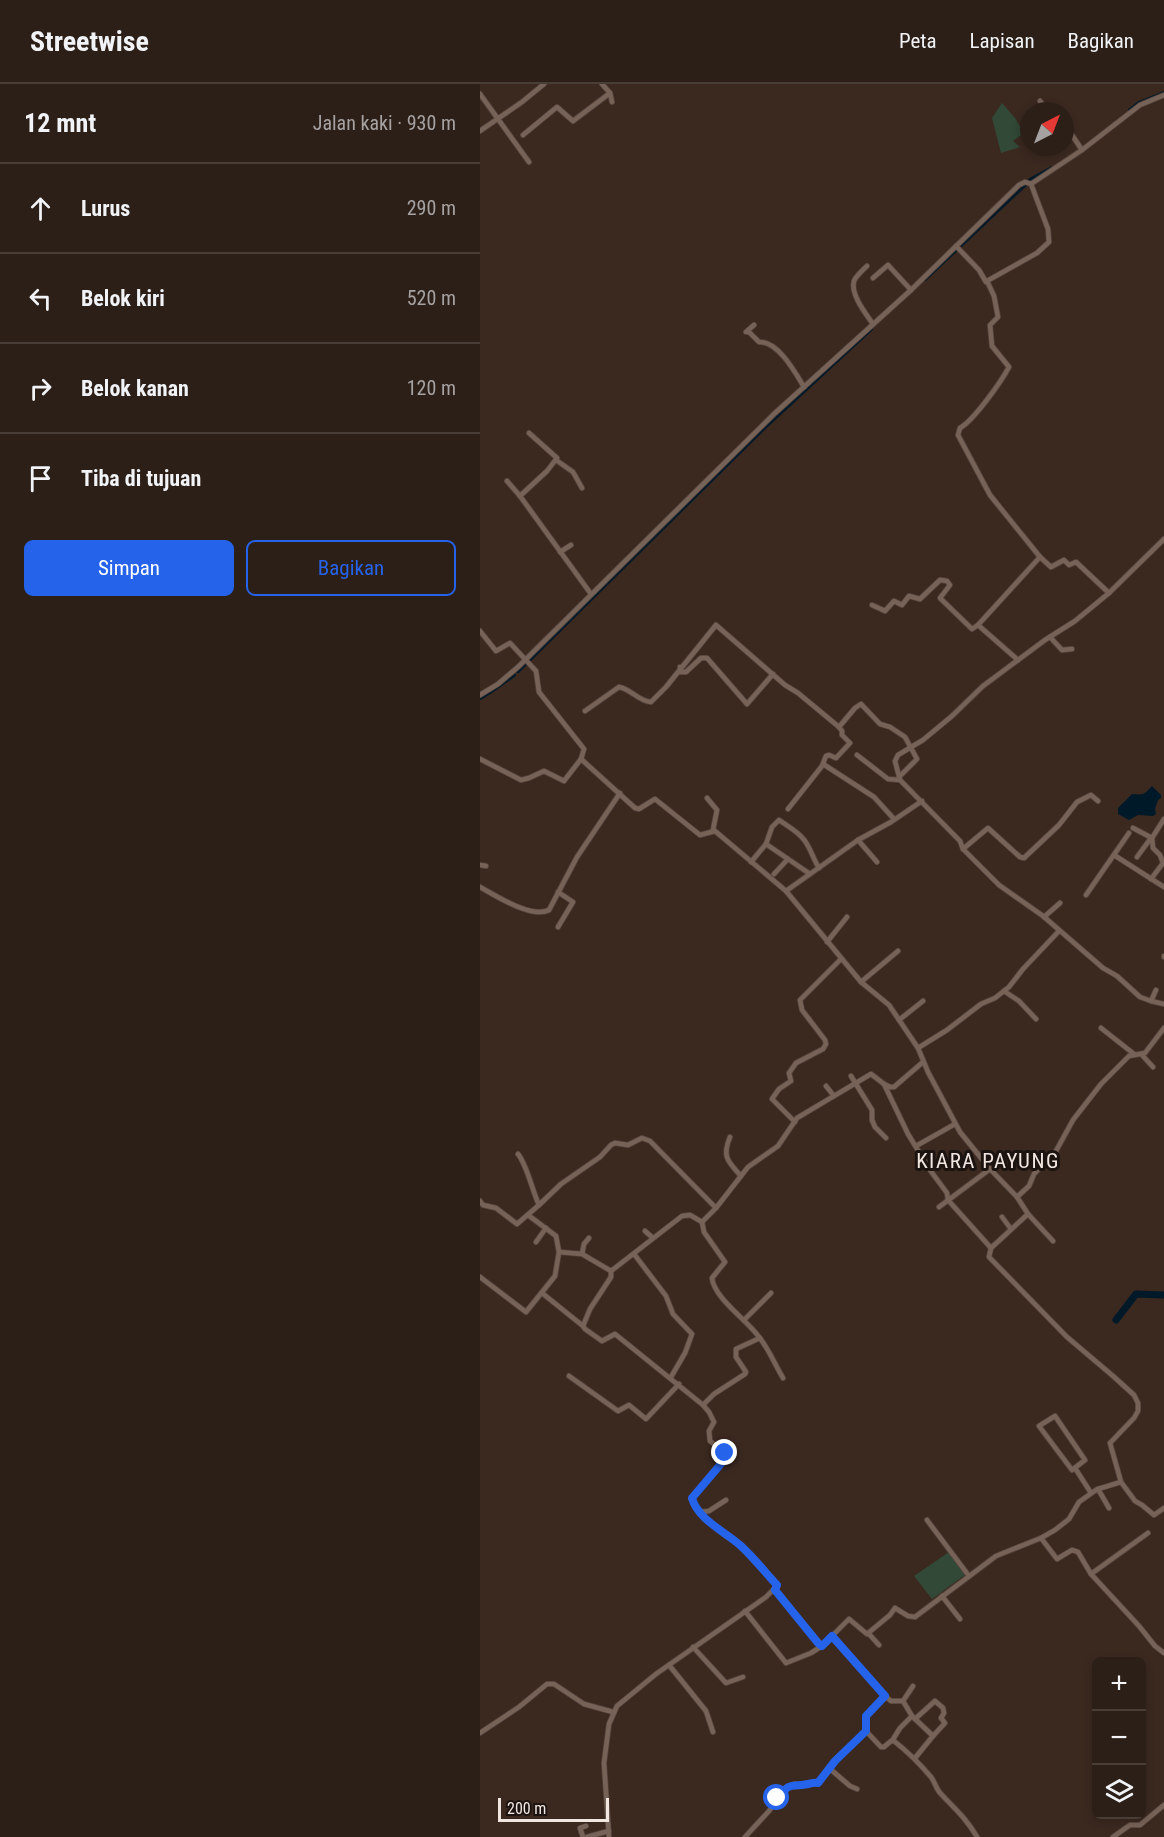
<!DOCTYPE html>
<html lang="id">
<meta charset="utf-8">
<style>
:root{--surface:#2c1f18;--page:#342721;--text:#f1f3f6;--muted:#a6a2a2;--line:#483d37;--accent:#2563eb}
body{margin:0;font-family:"Roboto Condensed",sans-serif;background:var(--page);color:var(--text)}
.controls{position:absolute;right:18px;bottom:18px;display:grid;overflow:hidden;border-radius:9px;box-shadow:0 3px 9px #0003}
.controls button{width:54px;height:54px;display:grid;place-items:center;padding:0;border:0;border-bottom:2px solid var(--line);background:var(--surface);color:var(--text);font:30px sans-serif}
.compass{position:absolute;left:540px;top:18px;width:54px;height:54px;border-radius:50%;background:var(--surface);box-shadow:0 3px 9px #0003;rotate:42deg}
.scale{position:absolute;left:18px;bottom:15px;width:111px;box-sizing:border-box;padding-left:6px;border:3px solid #f2e6e0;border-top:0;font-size:16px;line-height:21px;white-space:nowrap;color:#f2e6e0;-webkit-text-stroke:4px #1c1410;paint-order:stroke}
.stop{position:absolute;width:18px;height:18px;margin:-14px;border:4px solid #2563eb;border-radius:50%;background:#fff}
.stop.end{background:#2563eb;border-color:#fff;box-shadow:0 2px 6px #0008}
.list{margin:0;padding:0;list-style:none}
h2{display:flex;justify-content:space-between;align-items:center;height:78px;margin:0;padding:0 24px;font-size:26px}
h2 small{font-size:20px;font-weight:400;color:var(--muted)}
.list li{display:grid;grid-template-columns:39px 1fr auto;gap:18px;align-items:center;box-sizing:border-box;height:90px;padding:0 24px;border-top:2px solid var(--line)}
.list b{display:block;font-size:22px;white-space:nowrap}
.list em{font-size:20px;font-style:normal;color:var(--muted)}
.actions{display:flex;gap:12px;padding:18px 24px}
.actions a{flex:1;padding:14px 0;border:2px solid var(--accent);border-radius:9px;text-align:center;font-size:21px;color:var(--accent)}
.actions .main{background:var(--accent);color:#fff}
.icon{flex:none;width:33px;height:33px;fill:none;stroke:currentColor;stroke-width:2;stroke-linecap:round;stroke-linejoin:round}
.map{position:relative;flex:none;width:684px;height:1753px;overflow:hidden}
header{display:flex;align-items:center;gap:36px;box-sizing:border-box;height:84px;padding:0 30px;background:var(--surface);border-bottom:2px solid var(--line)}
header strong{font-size:28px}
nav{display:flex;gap:33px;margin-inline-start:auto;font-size:21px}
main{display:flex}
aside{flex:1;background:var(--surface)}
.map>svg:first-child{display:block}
</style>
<header>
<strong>Streetwise</strong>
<nav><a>Peta</a><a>Lapisan</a><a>Bagikan</a></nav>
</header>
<main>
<aside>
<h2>12 mnt<small>Jalan kaki · 930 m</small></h2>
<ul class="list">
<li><svg class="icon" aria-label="ahead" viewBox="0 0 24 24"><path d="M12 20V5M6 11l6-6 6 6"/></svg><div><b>Lurus</b></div><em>290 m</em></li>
<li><svg class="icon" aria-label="left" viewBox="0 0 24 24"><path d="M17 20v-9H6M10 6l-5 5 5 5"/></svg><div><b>Belok kiri</b></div><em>520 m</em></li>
<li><svg class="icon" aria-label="right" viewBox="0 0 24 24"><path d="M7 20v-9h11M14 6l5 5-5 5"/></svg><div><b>Belok kanan</b></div><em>120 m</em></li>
<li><svg class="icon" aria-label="arrive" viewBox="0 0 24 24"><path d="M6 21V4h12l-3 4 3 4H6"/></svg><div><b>Tiba di tujuan</b></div></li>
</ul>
<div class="actions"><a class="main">Simpan</a><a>Bagikan</a></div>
</aside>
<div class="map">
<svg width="684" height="1753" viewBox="0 0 684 1753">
<rect width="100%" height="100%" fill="#3b2920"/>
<g fill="#324937">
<path d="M522,19L535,34L544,49L533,57L540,63L521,69L512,34Z"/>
<path d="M469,1468L486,1490L452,1515L434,1492Z"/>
</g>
<path fill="#001929" d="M672,702L681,711V714L678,716L675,725L676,730L673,732L658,731L649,736L638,730V724L652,710C663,711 664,711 672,702Z"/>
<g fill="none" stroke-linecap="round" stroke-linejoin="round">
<g stroke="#001929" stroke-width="4">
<path d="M650,26L659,19L684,9"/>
<path d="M445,195L550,96L572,84"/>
<path d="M38,587L285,343L391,245"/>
<path d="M0,614L10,608L34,591"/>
</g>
<path stroke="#001929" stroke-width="7" d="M636,1236L656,1210L684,1211"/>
<defs>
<g id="minor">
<path d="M122,0L130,9L132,18"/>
<path d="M0,10L49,78"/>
<path d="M560,17L568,27"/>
<path d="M585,46L592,51L602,66"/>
<path d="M0,47L42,18L64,0"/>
<path d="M43,51L77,23L93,37L130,9"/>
<path d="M551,100L568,145L569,158L557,169L507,197L514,212L518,233L510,241L512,262L529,283C521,298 494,336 480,344L478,351L510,411L560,473L571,483L584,476L589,481L596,478L629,509"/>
<path d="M476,162L499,186L506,198"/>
<path d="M387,182C383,186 376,192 374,197C370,210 386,230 393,240"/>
<path d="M393,194L408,181L431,206"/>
<path d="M274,241L266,248H269L279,258C298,257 315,288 324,303"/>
<path d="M76,376L93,388L102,404"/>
<path d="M27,397L40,412L111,510"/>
<path d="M40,412L67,387L77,374L49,349"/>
<path d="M684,455L629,509L595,537L565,556L503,602L472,632L443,656L418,671L415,677L420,696L480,757L483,765L519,801L563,832L623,884L637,892L660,913L671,917L684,920"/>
<path d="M80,468L91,461"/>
<path d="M392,521L405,527L414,517L422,521L429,512L440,515L460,496L467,497L470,501L460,514L492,545L498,541"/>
<path d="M0,547L16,567L30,559L56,587L59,608L104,665L101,675L84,697L64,687L49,694L41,696L0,675"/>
<path d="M570,553L582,566L592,565"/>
<path d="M538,576L498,541L560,473"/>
<path d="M200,583V588H206L221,574H227L267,620L293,590"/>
<path d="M0,611L18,600L38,583L294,330L431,206L539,101L545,98L551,100L602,66L660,21L684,11"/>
<path d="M105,627L139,603C151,605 158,617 171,618L186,603L236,541L305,601L318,609L359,643L362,647V651L370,659L356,674L349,671L346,672L342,682L308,725"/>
<path d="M359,643L375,624L381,620L400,640L410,643L425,653L437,675L419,693"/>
<path d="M377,671L408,695L420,696"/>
<path d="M101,675L155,724L159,725L175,715L220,751L235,747L306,807L381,898L409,921L438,964L448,988L480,1048L510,1085L537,1113L548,1130L511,1164L509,1173L587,1253L633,1292L654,1311L658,1319V1327L654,1334L630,1359L641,1398L655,1417L662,1421L674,1431L684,1424"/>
<path d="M343,680L394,713L414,735"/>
<path d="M227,714L237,726L233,746"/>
<path d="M653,744L672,754L684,735"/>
<path d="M378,756L397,778"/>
<path d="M286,760L330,790"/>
<path d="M483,765L508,744L540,773L544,774L579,741L597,718L611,711L618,717"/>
<path d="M634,771L684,803"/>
<path d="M657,773L671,754"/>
<path d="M271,778L286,760L292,743L299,736C309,743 322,750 328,762C332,769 334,776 339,784"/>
<path d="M0,781L6,782"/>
<path d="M294,790L308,775"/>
<path d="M671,795L683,779L680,771L673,764L672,754"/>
<path d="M0,803C16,812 52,835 69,826L97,773L140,709"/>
<path d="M306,807L378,756L411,738L442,717"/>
<path d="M606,811L649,749"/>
<path d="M564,833L580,819"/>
<path d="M78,843L93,818L78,808"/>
<path d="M347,858L367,833"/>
<path d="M684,872V873"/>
<path d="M381,898L418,867"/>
<path d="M524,907L539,917L556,935"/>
<path d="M671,917L676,906"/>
<path d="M419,936L443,917"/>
<path d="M621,944L654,970"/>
<path d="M438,964L467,946L501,920L515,914L529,903L543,885L579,847"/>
<path d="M662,971L673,983"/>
<path d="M371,992L392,1026V1036L395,1043L406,1054"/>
<path d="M404,1000L410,1003H414L443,978"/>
<path d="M346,1002L354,1012"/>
<path d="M315,1038L292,1015L299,1005L311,997L309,989L316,979L343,965L346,960L345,956L322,926L320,916L361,875"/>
<path d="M250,1053C242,1072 247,1077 261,1092"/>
<path d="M436,1062L475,1040"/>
<path d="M537,1113L549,1102L554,1090L576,1067L593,1036L621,1000L649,972L665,969L684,944"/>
<path d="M0,1117L3,1121L16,1124L37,1140L59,1121C52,1106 47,1081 38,1070"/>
<path d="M59,1121L81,1100L120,1073L131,1061L135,1059L148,1061L162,1054L170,1057L236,1124"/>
<path d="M459,1123L510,1085"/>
<path d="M548,1130L573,1157"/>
<path d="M48,1131L76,1152L79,1168L102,1170L131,1187L202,1132L210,1131L222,1138L224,1148L245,1178L232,1194C234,1214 267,1236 279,1253C289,1265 295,1281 303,1294"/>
<path d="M522,1133L531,1145"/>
<path d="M222,1138L236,1124L268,1083L298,1062L317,1034L391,990L404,1000L428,1050L450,1086L467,1109L468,1116L511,1164"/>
<path d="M165,1147L173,1154"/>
<path d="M56,1158L66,1144"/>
<path d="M102,1170L104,1160L109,1154"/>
<path d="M154,1170L186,1212L193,1230L212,1250L205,1269L191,1293"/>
<path d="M0,1193L46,1228L75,1192L79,1168"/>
<path d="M62,1209L103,1242"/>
<path d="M265,1235L291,1209"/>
<path d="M89,1292L138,1327L149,1321L166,1335L199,1300"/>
<path d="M223,1321L234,1310L265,1290L266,1288L256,1273V1265L280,1254"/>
<path d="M575,1332L605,1376L592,1386L559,1342Z"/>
<path d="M595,1384L611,1409"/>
<path d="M618,1405L641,1398"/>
<path d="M220,1428L229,1427L246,1416"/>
<path d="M447,1436L489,1492"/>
<path d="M668,1449L611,1490L659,1542L675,1562L684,1569"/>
<path d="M561,1454L577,1475L592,1466L598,1468L611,1490"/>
<path d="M295,1506L342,1562L369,1535L387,1550L410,1531L415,1524L428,1532L435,1533L516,1472L561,1454L575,1446L589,1435L599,1418L616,1406L618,1405L629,1424"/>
<path d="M462,1512L480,1535"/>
<path d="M265,1527L306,1579L331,1569L342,1562"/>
<path d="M389,1550L399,1561"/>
<path d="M352,1552L405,1612L386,1632V1647L401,1663H404L411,1657H414C428,1668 440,1680 451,1693C455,1698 456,1705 461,1710C475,1725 486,1734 497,1753"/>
<path d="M213,1563L246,1599L263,1593"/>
<path d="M189,1581L226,1627L233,1648"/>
<path d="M405,1612L411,1617H423L432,1632L453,1652L435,1674"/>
<path d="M423,1617L433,1602"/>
<path d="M435,1635L455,1617L463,1624L464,1629L461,1634L465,1639L453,1652"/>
<path d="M0,1649L39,1623L67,1600H74L104,1620L133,1628"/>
<path d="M412,1657L420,1644L432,1632"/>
<path d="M349,1684L370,1702L377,1705"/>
<path d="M103,1753L100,1744L106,1742"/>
<path d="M107,1753L129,1747"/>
<path d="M129,1753L124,1679L129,1640L137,1622L176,1590L286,1513L297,1502L259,1460C242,1451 221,1433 211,1415L246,1374L244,1368L230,1357L229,1347L234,1338L229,1328L223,1321L135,1250L122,1257L105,1245L103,1242L110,1225L131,1193V1187"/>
<path d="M265,1753L289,1727L305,1705L314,1700L326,1701L338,1699L355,1676L386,1647"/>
<path d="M633,1753L650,1741H660L684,1721"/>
</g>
</defs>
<use href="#minor" stroke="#54443d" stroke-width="6"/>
<use href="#minor" stroke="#776257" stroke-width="4.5"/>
</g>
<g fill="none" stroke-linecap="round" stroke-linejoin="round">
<path stroke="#2563eb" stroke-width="8" d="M245,1369L246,1374L212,1414C218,1436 246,1448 261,1462C274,1474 285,1488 297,1501L295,1506L338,1559L342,1562L352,1552L405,1612L386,1632V1647L355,1677L338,1699C335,1698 332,1699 328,1700C309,1704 313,1696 297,1714"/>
</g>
<g text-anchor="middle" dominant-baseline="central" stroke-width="6" stroke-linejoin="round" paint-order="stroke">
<g font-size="21" letter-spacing="1.5" fill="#f2e6e0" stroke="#1c1410">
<text x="508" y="1077">KIARA PAYUNG</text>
</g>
</g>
</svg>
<div class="controls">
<button>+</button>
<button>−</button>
<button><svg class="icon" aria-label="layers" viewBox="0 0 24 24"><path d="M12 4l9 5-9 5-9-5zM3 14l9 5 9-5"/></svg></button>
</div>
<svg class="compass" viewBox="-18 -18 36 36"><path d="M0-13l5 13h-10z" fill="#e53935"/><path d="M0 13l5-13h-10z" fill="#a6a2a2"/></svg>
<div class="scale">200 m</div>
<div class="stop" style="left:297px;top:1714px"></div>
<div class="stop end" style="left:245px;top:1369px"></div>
</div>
</main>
